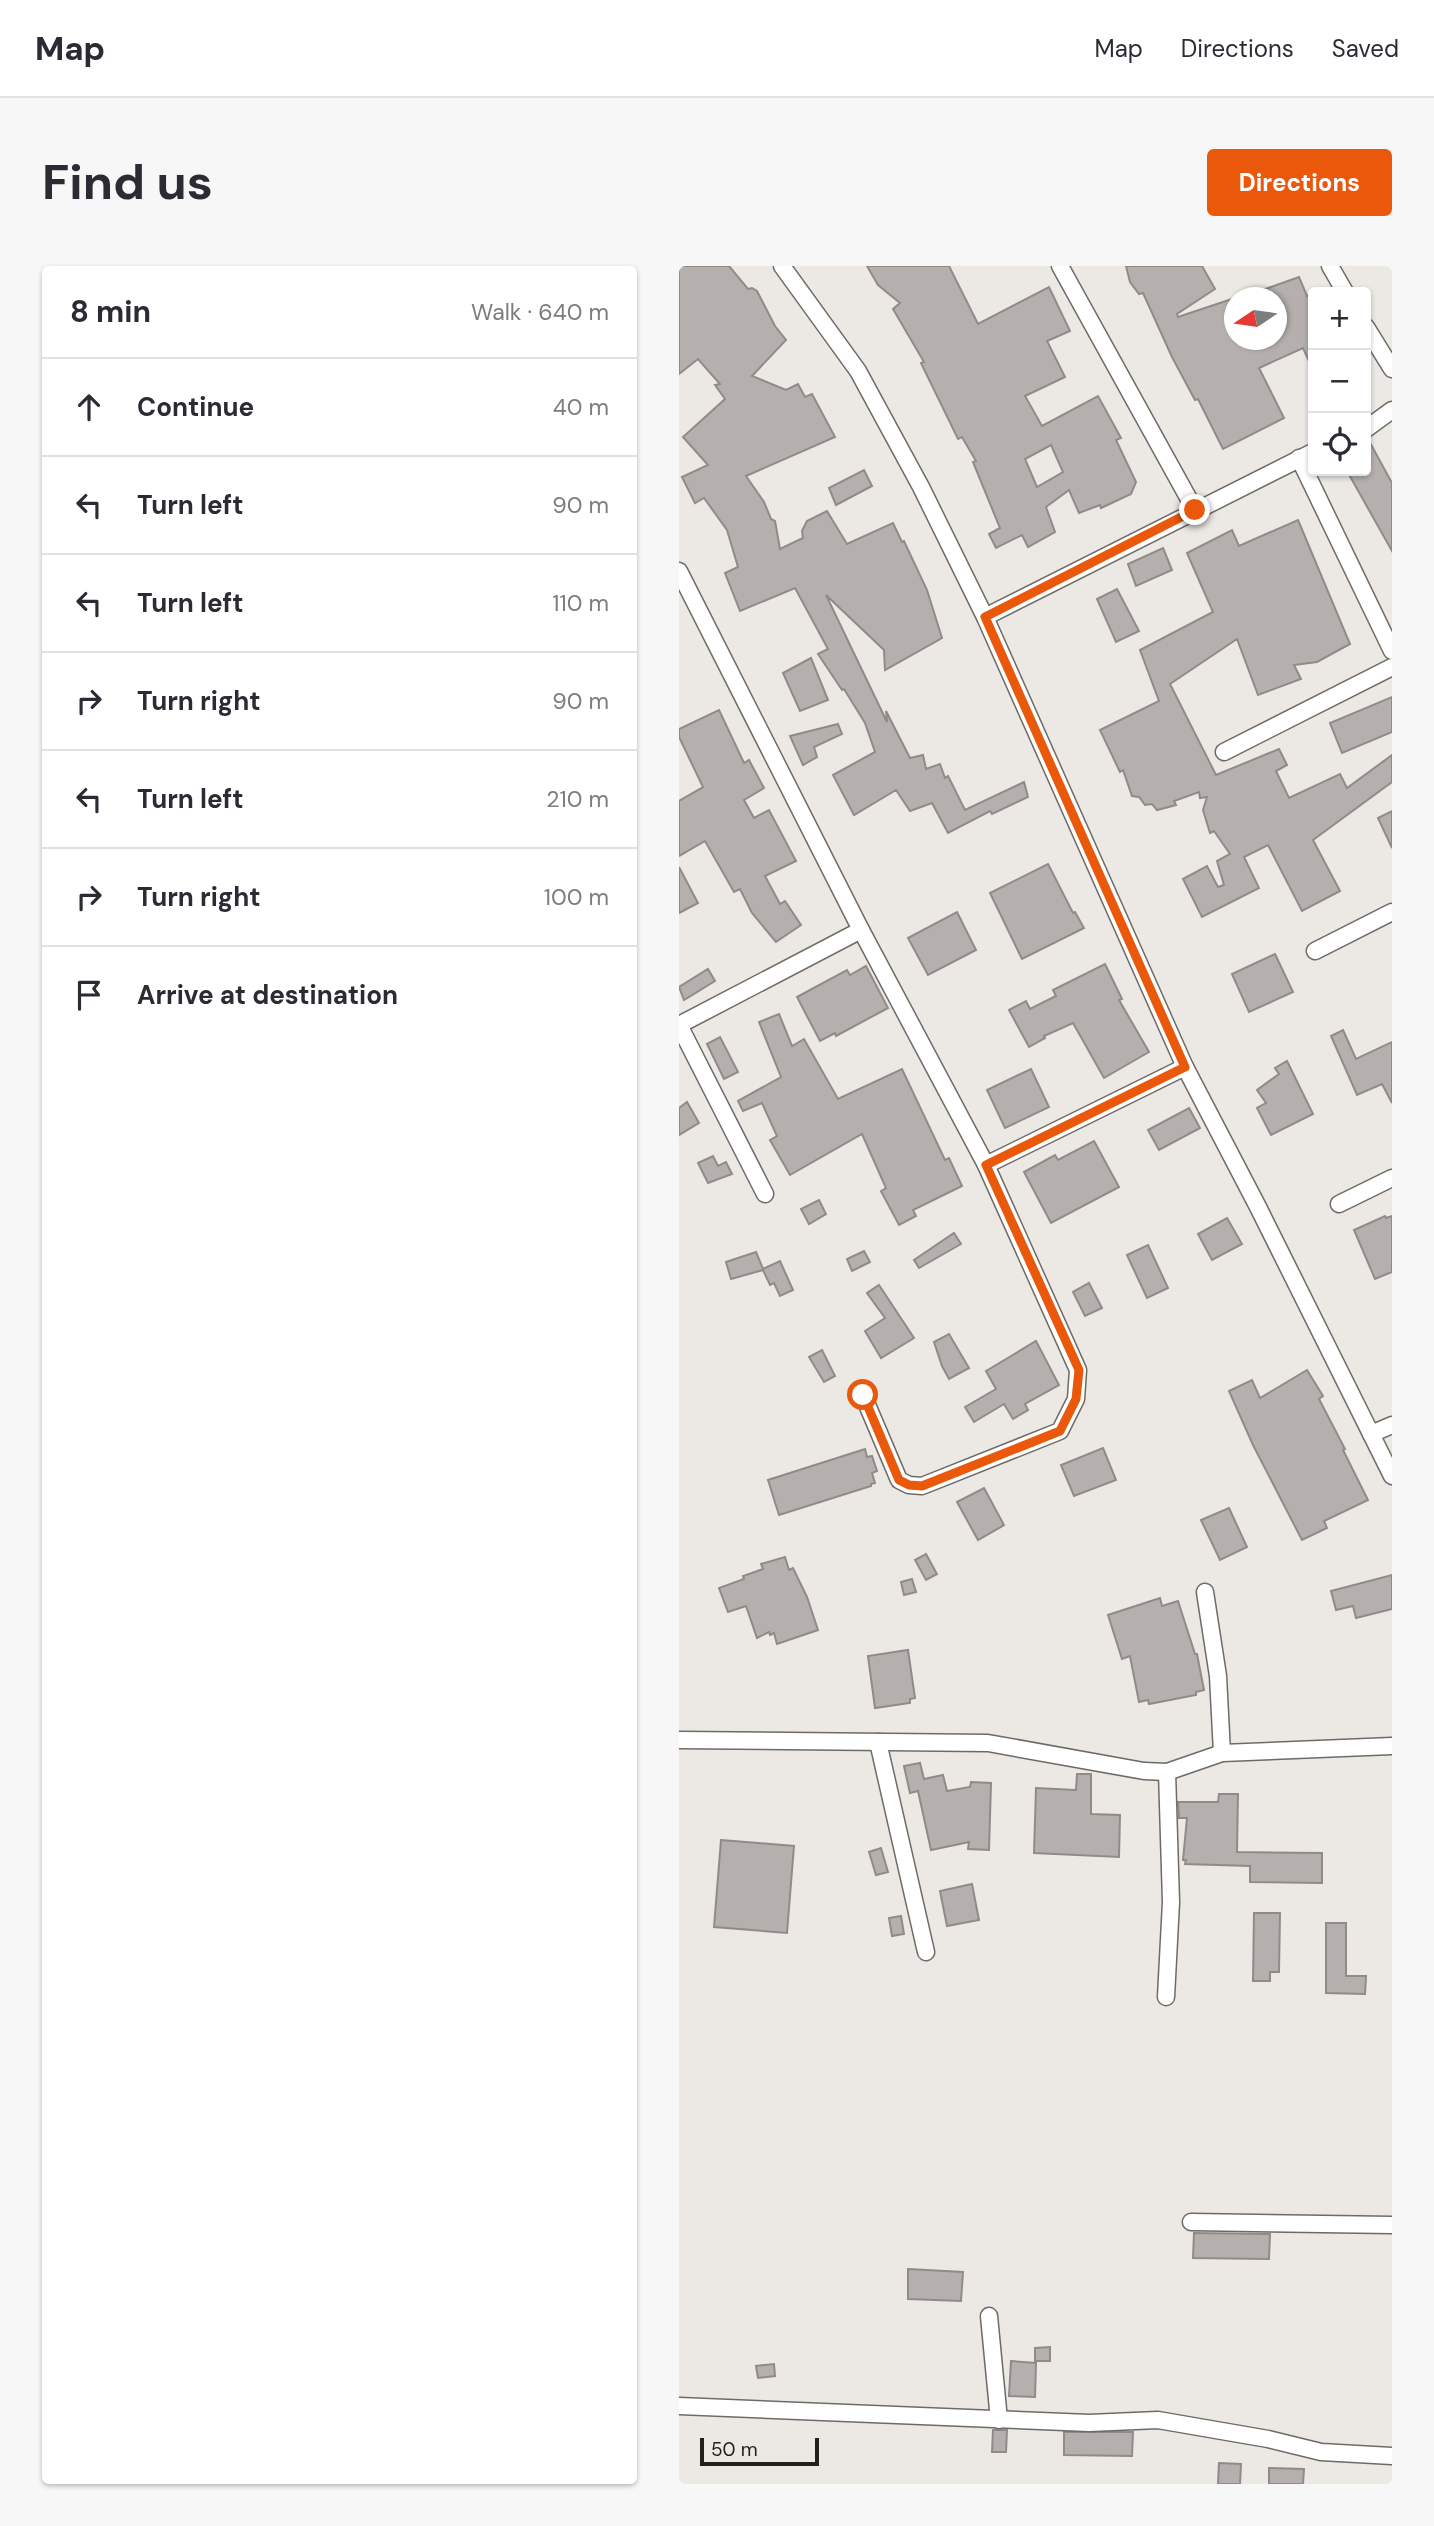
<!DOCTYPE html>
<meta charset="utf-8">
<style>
:root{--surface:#fff;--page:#f7f7f7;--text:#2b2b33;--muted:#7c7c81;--line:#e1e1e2;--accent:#ea580c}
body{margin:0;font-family:"DM Sans",sans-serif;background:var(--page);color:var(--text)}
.controls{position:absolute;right:21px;top:21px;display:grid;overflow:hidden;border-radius:7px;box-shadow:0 2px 5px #0004}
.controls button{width:63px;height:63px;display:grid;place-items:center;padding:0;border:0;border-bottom:2px solid var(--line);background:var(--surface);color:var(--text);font:35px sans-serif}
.compass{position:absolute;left:545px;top:21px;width:63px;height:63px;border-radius:50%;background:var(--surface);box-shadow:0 2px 5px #0004;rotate:257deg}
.scale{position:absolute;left:21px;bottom:18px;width:119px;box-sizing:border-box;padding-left:7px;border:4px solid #22201f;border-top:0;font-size:19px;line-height:24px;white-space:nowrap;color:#22201f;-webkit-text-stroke:5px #ece8e4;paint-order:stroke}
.stop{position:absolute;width:21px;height:21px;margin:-16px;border:5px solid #ea580c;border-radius:50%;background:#fff}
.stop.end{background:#ea580c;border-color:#fff;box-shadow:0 2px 7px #0008}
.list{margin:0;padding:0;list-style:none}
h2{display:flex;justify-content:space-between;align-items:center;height:91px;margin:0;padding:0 28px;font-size:30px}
h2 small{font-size:23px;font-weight:400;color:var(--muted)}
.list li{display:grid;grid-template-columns:46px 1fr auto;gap:21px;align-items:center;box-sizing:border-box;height:98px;padding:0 28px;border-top:2px solid var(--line)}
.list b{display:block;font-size:26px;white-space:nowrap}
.list em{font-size:23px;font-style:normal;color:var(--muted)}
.icon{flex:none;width:38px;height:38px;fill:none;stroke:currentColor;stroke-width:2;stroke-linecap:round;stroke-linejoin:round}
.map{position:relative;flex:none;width:713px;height:2218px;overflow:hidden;border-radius:7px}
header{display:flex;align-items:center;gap:42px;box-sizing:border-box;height:98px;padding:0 35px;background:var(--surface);border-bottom:2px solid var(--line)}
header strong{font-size:33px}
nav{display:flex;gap:38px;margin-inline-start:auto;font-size:24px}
.intro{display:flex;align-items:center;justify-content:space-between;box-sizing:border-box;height:168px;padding:0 42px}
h1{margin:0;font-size:49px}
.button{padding:18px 32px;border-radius:7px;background:var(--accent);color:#fff;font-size:24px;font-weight:700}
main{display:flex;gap:42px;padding:0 42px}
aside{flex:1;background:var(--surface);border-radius:7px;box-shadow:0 2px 5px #0004}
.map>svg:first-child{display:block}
</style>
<header>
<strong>Map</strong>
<nav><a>Map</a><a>Directions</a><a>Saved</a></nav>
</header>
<div class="intro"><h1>Find us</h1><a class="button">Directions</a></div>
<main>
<aside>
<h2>8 min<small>Walk · 640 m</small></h2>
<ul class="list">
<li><svg class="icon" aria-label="ahead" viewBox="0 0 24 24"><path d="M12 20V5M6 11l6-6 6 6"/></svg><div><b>Continue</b></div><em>40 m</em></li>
<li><svg class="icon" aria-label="left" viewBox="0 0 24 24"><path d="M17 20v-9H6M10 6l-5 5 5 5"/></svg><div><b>Turn left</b></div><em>90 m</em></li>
<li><svg class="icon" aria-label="left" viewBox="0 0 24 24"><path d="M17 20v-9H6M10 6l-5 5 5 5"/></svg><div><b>Turn left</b></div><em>110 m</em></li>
<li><svg class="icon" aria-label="right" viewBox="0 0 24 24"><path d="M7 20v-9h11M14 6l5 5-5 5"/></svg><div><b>Turn right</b></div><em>90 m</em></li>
<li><svg class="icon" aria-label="left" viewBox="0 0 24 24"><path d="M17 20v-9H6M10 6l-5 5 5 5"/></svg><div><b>Turn left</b></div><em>210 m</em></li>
<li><svg class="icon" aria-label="right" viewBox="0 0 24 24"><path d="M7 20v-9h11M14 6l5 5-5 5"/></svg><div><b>Turn right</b></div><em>100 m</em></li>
<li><svg class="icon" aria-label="arrive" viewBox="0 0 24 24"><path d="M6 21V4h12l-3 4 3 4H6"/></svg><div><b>Arrive at destination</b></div></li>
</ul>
</aside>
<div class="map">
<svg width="713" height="2218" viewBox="0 0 713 2218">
<rect width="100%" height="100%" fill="#ece8e4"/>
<g fill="#b5b0ae" stroke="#908b89" stroke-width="2" fill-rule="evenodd">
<path d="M0,0H50L69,23L73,22L78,25L96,60L107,74L73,110L107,124L119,118L126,131L133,128L156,171L67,210L85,236L92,253L96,255L101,283L124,272L123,265L128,255L148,245L168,278L214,257L223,276L225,275L248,324L263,372L206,404L205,384L147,329L208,456L207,445L231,492L244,489L247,503L261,498L266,512L269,510L286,544L345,516L349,531L313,548L311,545L269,567L253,537L231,545L217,524L175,549L154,509L196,486L186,457L165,423L163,424L139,388L149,383L116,322L61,345L46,307L59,301L48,264L25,232L16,237L3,211L29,199L4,171L46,133L36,119L41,118L19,93L0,108Z"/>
<path d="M188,0H270L299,58L370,21L391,65L368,75L386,111L346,130L363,160L419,130L442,172L437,174L457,216L452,228L422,242L421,239L400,247L390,224L367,241L376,266L349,281L343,269L317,282L310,268L321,262L294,196L297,195L283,171L279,173L242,97L245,96L214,43L221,37L199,19ZM372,179L384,206L358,221L346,193Z"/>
<path d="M447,0H523L536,23L498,48L499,51L556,32V74H598V32L567,30L620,11L628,30L634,27V104L624,82L580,102L605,152L544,183L519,133L516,134L493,91L464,27L460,28L451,16Z"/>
<path d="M687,173H689L713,217V285L668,205H687Z"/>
<path d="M185,204L193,220L157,239L150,222Z"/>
<path d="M619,254L671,378L638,396L615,399L622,413L579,429L558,373L491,418L537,509L600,483L608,499L597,505L610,532L661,508L668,522L713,489V516L634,574L661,625L623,645L589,579L565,591L580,622L523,651L504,613L528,600L539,621L545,619L538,595L551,588L535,565L531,567L524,544L528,531L521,532L520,526L495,535L497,539L478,544L473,538L466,539L460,531L453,530L444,504L441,506L421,464L480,435L461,384L534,346L508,287L553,264L560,280Z"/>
<path d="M484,282L493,304L457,320L449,298Z"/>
<path d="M438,323L460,365L437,376L418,333Z"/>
<path d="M132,392L149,434L121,445L104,407Z"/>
<path d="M713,431V466L663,487L651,457Z"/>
<path d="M40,444L65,497L70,494L85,522L65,534L75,552L90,544L117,595L86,610L101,638L106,635L122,659L97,676L73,647L61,623L55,626L26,575L0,590V535L24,521L0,471V463Z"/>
<path d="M159,458L163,468L135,481L138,491L124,499L111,470Z"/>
<path d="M713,545V582L699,552Z"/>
<path d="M369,598L394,647L396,646L405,662L343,693L311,627Z"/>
<path d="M0,601L19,637L0,647Z"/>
<path d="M278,646L297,684L249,709L229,672Z"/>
<path d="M596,688L614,726L570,746L553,708Z"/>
<path d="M426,698L443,733L440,734L470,786L425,812L394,757L365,770L366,772L350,781L330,744L347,735L351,743L377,730L374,724Z"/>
<path d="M187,700L209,742L157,770L156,767L141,775L118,731L168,704L171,709Z"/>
<path d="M29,703L36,715L5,734L0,721Z"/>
<path d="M100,748L113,780L125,773L159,833L223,803L266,894L270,892L283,920L234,944L237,950L220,959L202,925L207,922L183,868L111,909L91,874L98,870L83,837L64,845L59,835L102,811L80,756Z"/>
<path d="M664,764L677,793L713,776V837L703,818L678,829L652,770Z"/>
<path d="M41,771L59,806L45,813L28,778Z"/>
<path d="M608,795L634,848L592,869L578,842L587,837L578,824L600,808L596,802Z"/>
<path d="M352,803L370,841L326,862L308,824Z"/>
<path d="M8,836L20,857L0,869V842Z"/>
<path d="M510,842L521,862L480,884L469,864Z"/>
<path d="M415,875L440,921L372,957L345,906L376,889L379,894Z"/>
<path d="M34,890L39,900L47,896L53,908L29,917L19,897Z"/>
<path d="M140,934L147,948L130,958L122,943Z"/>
<path d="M706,950L707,952L713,950V1006L696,1013L675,964Z"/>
<path d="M548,952L563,978L533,994L519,968Z"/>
<path d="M275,967L282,978L240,1002L235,994Z"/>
<path d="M469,979L489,1022L468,1032L448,989Z"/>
<path d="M185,985L191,996L173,1005L168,993Z"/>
<path d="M77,986L84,1003L101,995L114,1024L101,1030L95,1017L91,1019L84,1004L52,1013L47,996Z"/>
<path d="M410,1017L423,1042L406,1050L394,1026Z"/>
<path d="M200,1019L235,1072L202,1092L186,1065L206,1052L188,1027Z"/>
<path d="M270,1068L290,1102L270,1113L263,1100L255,1076Z"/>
<path d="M357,1075L380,1119L346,1138L349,1144L334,1153L325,1138L295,1156L286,1141L317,1123L307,1105Z"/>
<path d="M143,1084L156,1110L145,1116L130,1091Z"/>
<path d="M628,1104L644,1130L640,1133L666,1183L664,1184L689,1234L645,1255L648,1262L623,1274L574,1179L550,1125L573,1114L581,1132Z"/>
<path d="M424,1182L437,1214L395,1230L382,1199Z"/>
<path d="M186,1183L188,1191L193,1190L198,1205L193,1207L196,1217L192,1218V1220L100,1249L89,1214Z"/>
<path d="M305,1222L325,1259L299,1274L278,1236Z"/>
<path d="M550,1242L568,1281L541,1294L522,1254Z"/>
<path d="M247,1288L258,1308L247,1314L236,1294Z"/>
<path d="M106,1291L110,1304L114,1302L128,1331L139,1364L98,1378L95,1367L91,1369L90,1366L78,1372L67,1340L49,1346L40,1322L65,1313L64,1310L84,1303L82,1298Z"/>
<path d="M713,1309V1343L677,1352L674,1340L657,1344L652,1325Z"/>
<path d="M233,1313L237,1326L225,1329L222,1316Z"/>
<path d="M481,1332L483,1340L499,1335L516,1388H518L525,1424L517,1426V1429L470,1438L469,1434L460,1436L451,1390L443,1393L429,1349Z"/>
<path d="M229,1384L236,1432L231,1433V1437L196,1442L189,1390Z"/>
<path d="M241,1497L245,1513L264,1509L268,1525L291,1521L292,1516L312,1517L310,1584L289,1583L290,1576L252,1584L239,1525L231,1527L225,1500Z"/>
<path d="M398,1508H412V1548L441,1549L440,1591L355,1587L357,1522L397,1524Z"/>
<path d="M540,1528H559L558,1586L643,1587V1617L571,1616V1600L506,1598L507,1594H504L508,1552H500L499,1536H539Z"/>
<path d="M42,1574L115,1580L108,1667L35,1661Z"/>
<path d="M202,1582L209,1606L197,1609L190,1586Z"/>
<path d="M293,1618L300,1654L268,1660L261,1625Z"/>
<path d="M575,1647H601L600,1706H591V1715H574Z"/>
<path d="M222,1650L225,1668L213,1670L210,1652Z"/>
<path d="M647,1657H667V1710H687L686,1728L647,1727Z"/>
<path d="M515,1967L591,1968L590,1993L514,1992Z"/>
<path d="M229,2003L284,2006L282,2035L229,2033Z"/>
<path d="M371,2081V2095H356V2082Z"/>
<path d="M332,2095L357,2097L356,2131L330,2130Z"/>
<path d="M95,2098L96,2110L79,2112L77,2100Z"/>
<path d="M314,2164H328L327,2186H313Z"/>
<path d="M385,2166H454L453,2190L385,2189Z"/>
<path d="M540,2197L562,2198L561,2218H539Z"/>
<path d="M590,2202L625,2203L624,2218H590Z"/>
</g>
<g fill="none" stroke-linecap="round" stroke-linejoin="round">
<defs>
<g id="minor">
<path d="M103,0L179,105L242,221L306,351L506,801L579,941L713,1210"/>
<path d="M381,0L516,244"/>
<path d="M651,0L666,26"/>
<path d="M687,61L713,103"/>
<path d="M687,163L713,144"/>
<path d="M620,192L713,385"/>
<path d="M0,305L182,664L307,899L399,1104L397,1133L381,1165L243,1220L230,1219L220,1214L184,1129"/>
<path d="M306,351L634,186"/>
<path d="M545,486L713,401"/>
<path d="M636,685L713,646"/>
<path d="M307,899L506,801"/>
<path d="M86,928L0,759L182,664"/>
<path d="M660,938L713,912"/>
<path d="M692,1168L713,1159"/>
<path d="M526,1326L539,1410L543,1487"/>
<path d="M0,1474L309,1477L465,1505L488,1506L543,1487L713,1480"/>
<path d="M199,1476L247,1686"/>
<path d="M487,1731L492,1636L488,1506"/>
<path d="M512,1956L713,1959"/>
<path d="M310,2050L320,2154"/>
<path d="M0,2140L410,2157L479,2154L589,2173L642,2186L713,2190"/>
</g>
</defs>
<use href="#minor" stroke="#6e6b67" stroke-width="19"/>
<use href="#minor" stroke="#fff" stroke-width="16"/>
</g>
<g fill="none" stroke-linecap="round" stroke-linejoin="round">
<path stroke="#ea580c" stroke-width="9" d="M184,1129L220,1214L230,1219L243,1220L381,1165L397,1133L400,1104L307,899L506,801L306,351L516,244"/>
</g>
</svg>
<div class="controls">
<button>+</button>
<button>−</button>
<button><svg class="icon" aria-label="locate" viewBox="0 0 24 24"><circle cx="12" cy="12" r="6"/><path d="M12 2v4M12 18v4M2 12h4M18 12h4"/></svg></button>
</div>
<svg class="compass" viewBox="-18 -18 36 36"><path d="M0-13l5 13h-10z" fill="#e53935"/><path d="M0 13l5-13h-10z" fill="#7c7c81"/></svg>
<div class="scale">50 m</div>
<div class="stop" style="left:184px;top:1129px"></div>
<div class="stop end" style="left:516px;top:244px"></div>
</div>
</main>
